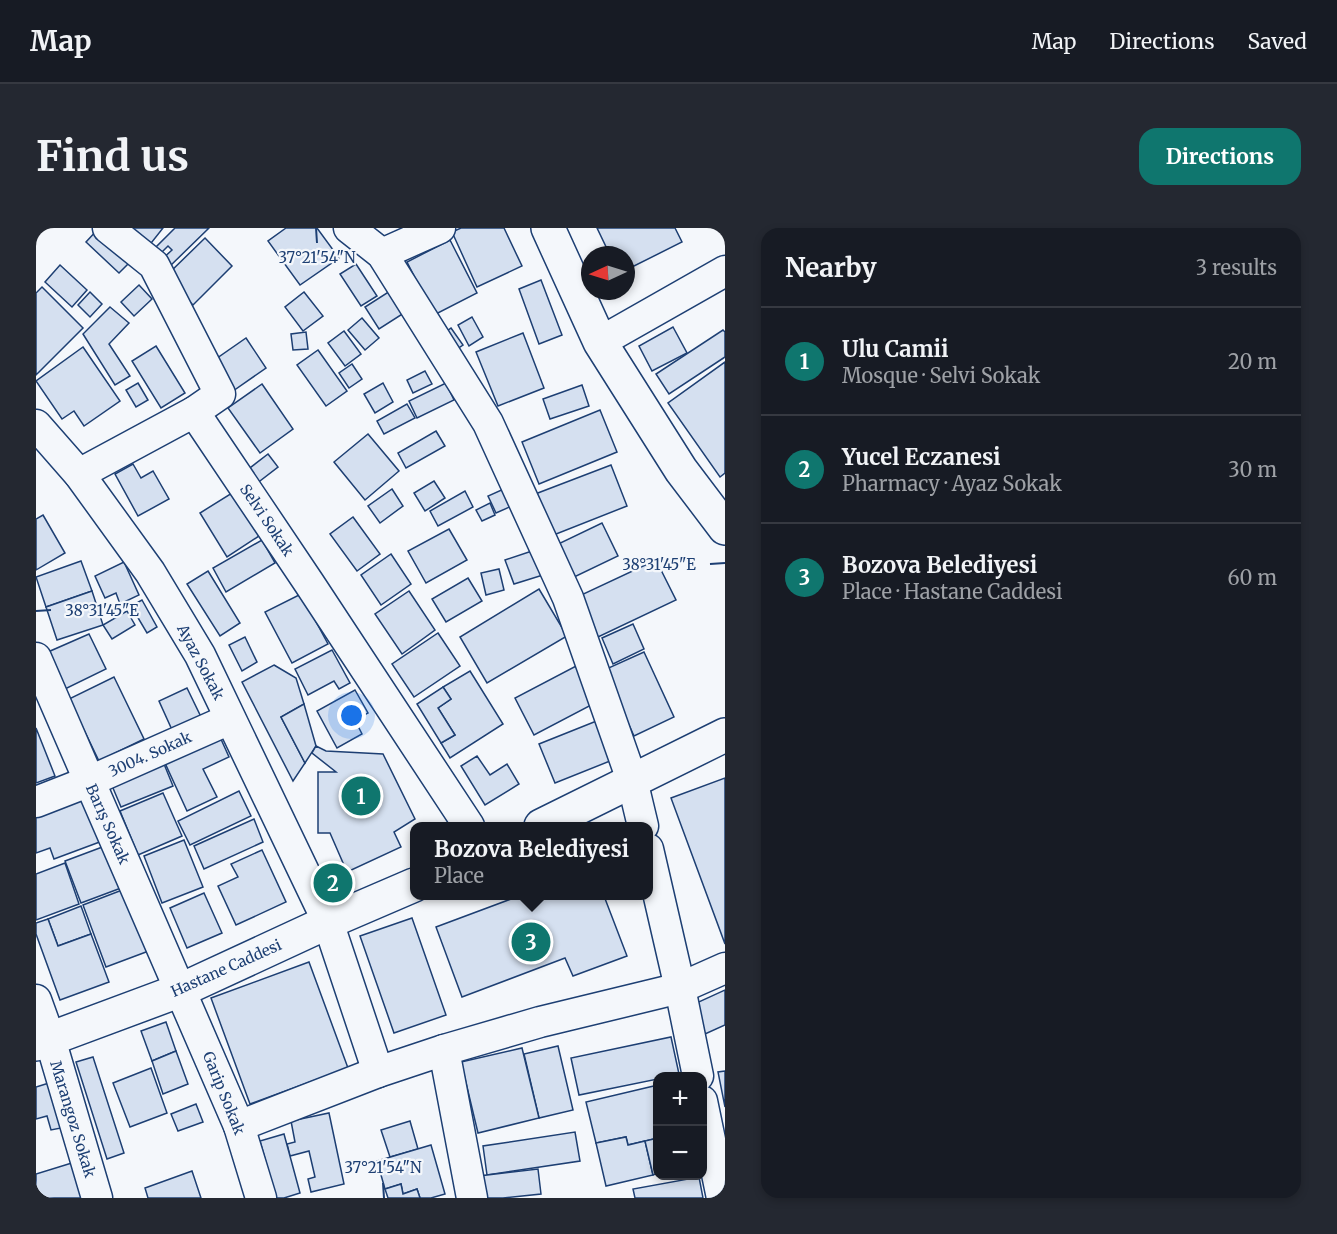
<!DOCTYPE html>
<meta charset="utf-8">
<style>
:root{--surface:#171b24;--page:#242831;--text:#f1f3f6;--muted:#9ea1a6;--line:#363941;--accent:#0f766e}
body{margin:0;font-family:Merriweather,serif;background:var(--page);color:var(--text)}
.controls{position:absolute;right:18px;bottom:18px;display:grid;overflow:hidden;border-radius:12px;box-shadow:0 3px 9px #0003}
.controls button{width:54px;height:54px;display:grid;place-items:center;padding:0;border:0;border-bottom:2px solid var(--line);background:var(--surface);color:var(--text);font:30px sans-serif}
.compass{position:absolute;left:545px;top:18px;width:54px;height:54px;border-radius:50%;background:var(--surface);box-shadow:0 3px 9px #0003;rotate:266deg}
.you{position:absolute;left:316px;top:488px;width:21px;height:21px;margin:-15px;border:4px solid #fff;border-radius:50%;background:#1a73e8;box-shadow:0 0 0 9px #1a73e833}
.badge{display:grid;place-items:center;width:39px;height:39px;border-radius:50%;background:var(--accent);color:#fff;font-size:20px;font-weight:700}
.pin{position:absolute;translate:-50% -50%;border:3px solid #fff;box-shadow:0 2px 6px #0006}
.popup{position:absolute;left:374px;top:594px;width:243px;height:78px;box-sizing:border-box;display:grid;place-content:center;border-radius:12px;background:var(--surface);filter:drop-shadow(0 2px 4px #0005);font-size:20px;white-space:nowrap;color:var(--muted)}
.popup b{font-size:22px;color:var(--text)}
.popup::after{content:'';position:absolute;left:50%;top:100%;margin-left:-12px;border:12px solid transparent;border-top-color:var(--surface)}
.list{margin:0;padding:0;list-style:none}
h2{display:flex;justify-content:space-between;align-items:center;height:78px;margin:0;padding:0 24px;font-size:26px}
h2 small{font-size:20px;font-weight:400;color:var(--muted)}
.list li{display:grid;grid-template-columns:39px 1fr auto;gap:18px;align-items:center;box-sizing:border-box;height:108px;padding:0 24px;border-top:2px solid var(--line)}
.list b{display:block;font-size:22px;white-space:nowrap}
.list p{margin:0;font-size:20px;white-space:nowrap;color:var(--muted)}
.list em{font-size:20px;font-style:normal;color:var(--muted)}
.map{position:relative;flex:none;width:689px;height:970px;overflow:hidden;border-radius:18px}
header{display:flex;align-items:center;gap:36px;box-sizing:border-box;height:84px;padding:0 30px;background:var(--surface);border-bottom:2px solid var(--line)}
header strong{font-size:28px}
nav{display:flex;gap:33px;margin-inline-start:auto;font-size:21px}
.intro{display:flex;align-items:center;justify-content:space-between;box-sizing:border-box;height:144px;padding:0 36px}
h1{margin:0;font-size:42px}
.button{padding:15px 27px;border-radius:18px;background:var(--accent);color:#fff;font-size:21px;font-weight:700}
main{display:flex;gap:36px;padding:0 36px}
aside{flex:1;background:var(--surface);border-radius:18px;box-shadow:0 3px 9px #0003}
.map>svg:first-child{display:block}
</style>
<header>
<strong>Map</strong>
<nav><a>Map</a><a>Directions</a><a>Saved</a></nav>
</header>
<div class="intro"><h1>Find us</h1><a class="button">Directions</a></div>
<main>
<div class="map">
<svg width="689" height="970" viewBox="0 0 689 970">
<rect width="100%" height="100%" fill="#f4f7fb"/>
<g fill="#d5e0f0" stroke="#1d3f73" stroke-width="1.5">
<path d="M63,0L99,29L83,45L50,14Z"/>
<path d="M88,0H127L112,19Z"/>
<path d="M139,0H173L131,41L124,33L136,22L132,18L126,24L120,19Z"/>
<path d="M250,0H281L303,30L264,57L232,13Z"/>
<path d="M425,0H468L486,38L441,59L416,4Z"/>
<path d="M561,0H639L646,14L590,42V27H574Z"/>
<path d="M169,10L196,38L157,77L129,49Z"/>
<path d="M414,12L441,65L398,87L371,34Z"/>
<path d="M320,36L341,68L325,78L304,46Z"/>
<path d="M24,37L51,62L36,79L9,54Z"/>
<path d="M505,52L526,107L503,116L483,61Z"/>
<path d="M103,57L116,71L98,88L85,74Z"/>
<path d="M6,59L47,100L0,147V65Z"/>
<path d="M354,63L368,85L343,101L329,79Z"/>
<path d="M54,64L66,76L54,89L42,77Z"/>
<path d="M268,64L287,88L267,103L249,79Z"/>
<path d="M74,79L93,95L73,116L94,148L79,157L47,106Z"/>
<path d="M436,89L447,109L433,118L422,97Z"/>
<path d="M326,90L343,110L329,122L312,102Z"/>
<path d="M637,99L651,125L616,143L603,118Z"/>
<path d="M415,100L427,117L415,125L403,109Z"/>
<path d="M687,102L689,104V129L633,166L620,146Z"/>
<path d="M308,103L325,126L309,138L292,115Z"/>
<path d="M270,104L272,121L257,122L255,106Z"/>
<path d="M487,105L508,160L462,178L440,124Z"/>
<path d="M210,110L230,140L197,163L177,133Z"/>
<path d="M120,118L149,165L125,180L96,133Z"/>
<path d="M47,119L84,173L48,198L38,183L26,191L0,153Z"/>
<path d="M282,122L311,163L290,178L261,137Z"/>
<path d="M689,134V245L684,249L632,175Z"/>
<path d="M316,136L326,151L313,160L303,145Z"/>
<path d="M389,143L396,156L377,165L371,152Z"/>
<path d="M102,155L112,172L100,179L90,162Z"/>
<path d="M347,155L357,174L339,185L328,166Z"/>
<path d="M410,155L418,172L381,190L373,173Z"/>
<path d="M226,156L257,201L224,225L192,180Z"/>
<path d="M546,157L553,178L514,191L507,171Z"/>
<path d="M371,176L379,190L348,206L341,193Z"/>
<path d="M564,182L581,224L503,256L486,214Z"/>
<path d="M400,203L409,218L370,240L362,225Z"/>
<path d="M332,206L363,243L329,272L298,234Z"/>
<path d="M232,226L242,239L220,256L210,243Z"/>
<path d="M97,236L105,250L117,243L133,271L102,288L79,246Z"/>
<path d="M575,237L591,278L510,310L494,268Z"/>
<path d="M398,253L409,270L389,283L378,265Z"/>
<path d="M470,260L478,277L460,285L452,268Z"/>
<path d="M356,261L367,278L344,295L332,278Z"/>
<path d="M429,263L437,279L402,298L394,283Z"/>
<path d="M196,265L223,308L191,329L164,285Z"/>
<path d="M454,275L459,287L446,293L440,282Z"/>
<path d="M7,287L29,325L0,342V291Z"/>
<path d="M317,289L344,326L321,343L294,306Z"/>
<path d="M566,295L582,328L534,351L518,318Z"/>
<path d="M413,301L431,332L390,355L372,323Z"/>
<path d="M226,312L239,335L190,364L177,340Z"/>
<path d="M499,322L507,347L478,356L469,332Z"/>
<path d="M355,326L375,356L345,377L325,347Z"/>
<path d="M620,332L640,372L562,409L543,368Z"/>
<path d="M45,333L56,363L10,379L0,349Z"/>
<path d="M88,334L103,367L84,376L80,365L69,370L59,348Z"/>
<path d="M463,341L468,362L450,367L445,345Z"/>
<path d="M172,343L204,395L184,408L151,356Z"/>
<path d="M432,350L446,373L410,394L396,371Z"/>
<path d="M503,361L531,408L451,455L424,409Z"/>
<path d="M56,363L67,397L21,412L10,379Z"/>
<path d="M373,363L399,402L366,426L339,386Z"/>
<path d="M265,366L292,416L256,435L229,384Z"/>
<path d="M106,372L121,399L111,405L95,378Z"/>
<path d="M91,383L99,397L76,411L67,397Z"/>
<path d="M597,396L608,421L577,436L566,410Z"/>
<path d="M402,405L424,438L378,469L356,436Z"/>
<path d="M53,406L70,441L29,461L12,424Z"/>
<path d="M209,409L221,434L206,443L193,417Z"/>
<path d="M296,422L314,455L303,461L298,453L272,467L259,441Z"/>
<path d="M608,424L638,489L598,508L568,442Z"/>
<path d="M238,437L260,450L268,476L245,489L269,535L257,553L206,454Z"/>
<path d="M542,437L561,474L498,507L479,470Z"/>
<path d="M434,443L467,496L414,530L405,515L419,507L402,480L415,471L407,459Z"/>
<path d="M78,449L108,511L63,533L33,471Z"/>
<path d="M407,459L415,471L402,480L419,507L405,515L381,476Z"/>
<path d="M151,460L166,491L137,504L123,473Z"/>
<path d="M319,462L332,485L319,492L326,506L301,520L281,483Z"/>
<path d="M268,476L280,518L269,535L245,489Z"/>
<path d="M563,492L579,531L519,555L503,516Z"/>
<path d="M0,500L19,548L0,555Z"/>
<path d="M184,509L193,529L167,541L181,569L151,583L129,535Z"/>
<path d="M280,518L290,523L347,526L379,591L358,604L365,619L311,644L294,605H282V544H300L276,525Z"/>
<path d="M441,528L454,547L471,536L483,556L449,577L425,538Z"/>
<path d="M126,531L137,558L85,579L74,553Z"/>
<path d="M689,550V716L635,570Z"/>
<path d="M203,563L215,588L154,617L142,593Z"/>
<path d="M51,565L69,612L18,631L14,620L0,625V585Z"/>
<path d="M127,565L146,608L102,627L84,583Z"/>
<path d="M218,591L227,614L168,641L158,618Z"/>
<path d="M148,612L167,659L126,675L108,628Z"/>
<path d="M77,615L93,657L45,675L29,633Z"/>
<path d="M226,622L250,674L200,697L182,658L202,649L195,636Z"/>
<path d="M29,635L43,676L0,692V646Z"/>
<path d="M94,659L118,721L70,739L47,677Z"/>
<path d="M168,665L186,705L151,720L134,680Z"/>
<path d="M483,668H568L591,728L537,748L529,730L426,769L400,699Z"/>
<path d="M45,678L55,706L22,718L12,691Z"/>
<path d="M376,690L410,787L358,805L324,708Z"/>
<path d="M12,691L22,718L55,706L73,754L24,772L0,706V695Z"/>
<path d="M273,734L312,840L214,876L175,770Z"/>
<path d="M689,762V797L669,806L656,777Z"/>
<path d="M130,794L140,823L116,833L105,803Z"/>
<path d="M635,809L643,846L631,848H622V851L543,867L535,830Z"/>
<path d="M522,818L537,882L503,890L488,826Z"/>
<path d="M486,820L503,890L442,905L425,834Z"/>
<path d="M140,823L152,856L127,866L116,833Z"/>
<path d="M57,829L88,925L71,931L40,834Z"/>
<path d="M115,840L131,885L94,899L77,855Z"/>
<path d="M689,843V879L682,844Z"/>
<path d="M13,855L25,900L15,902L11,888L0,891V859Z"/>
<path d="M622,857V910L592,917L590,909L560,915L550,874Z"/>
<path d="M160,876L167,894L142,903L135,886Z"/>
<path d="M293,885L308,956L275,964L272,951L279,949L273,923L254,928L251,916L259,914L255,893Z"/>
<path d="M374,893L382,921L354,929L345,902Z"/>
<path d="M539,904L544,933L451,947L447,918Z"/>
<path d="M248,906L264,965L248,970H240L224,913Z"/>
<path d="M590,909L592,917L609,913L617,947L570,958L560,915Z"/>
<path d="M622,910V945L617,947L609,913Z"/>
<path d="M395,917L409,966L395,970H384L381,961L367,966L365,956L349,961L341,933Z"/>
<path d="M39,934L46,970H3L0,960V946Z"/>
<path d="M502,941L505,966L467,970H446L443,948Z"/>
<path d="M156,943L165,970H112L109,960Z"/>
<path d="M663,949L667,970H599L597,961Z"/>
<path d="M365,956L367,966L381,961L384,970H352L349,961Z"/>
</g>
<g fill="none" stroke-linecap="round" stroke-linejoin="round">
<defs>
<g id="minor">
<path d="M72,0L118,37L184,166L158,184L273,355L433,598"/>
<path d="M313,0L346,26L452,195L532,370L596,552L607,598"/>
<path d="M346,26L404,0"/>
<path d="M564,114L689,43"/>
<path d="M0,197L43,246L114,344L164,427L292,694L342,844L408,822L436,970"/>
<path d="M43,246L158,184"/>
<path d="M0,430L203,898L225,970"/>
<path d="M0,574L54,553L194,491"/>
<path d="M612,621L644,760L662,848"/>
<path d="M0,772L14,811L61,970"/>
<path d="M408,822L504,794L644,760L689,740"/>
<path d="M666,873L686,970"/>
<path d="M203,898L342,844"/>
</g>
<g id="tertiary">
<path d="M512,0L564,114L645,242L689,300"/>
<path d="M505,598L689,507"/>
<path d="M0,816L145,762L292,694L378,657"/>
</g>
</defs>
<use href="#minor" stroke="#1d3f73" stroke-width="33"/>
<use href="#tertiary" stroke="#1d3f73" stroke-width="36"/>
<use href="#minor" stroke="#f4f7fb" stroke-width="30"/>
<use href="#tertiary" stroke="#f4f7fb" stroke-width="33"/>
</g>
<path fill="none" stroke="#1d3f73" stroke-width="2" d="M280,0L281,15M674,336L689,335M0,383L15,382M347,955L348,970"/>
<g text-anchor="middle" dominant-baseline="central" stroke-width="4.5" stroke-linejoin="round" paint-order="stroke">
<g font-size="15" fill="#1d3f73" stroke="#f4f7fb">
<text transform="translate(231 292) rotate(56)">Selvi Sokak</text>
<text transform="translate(165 434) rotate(62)">Ayaz Sokak</text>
<text transform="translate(114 526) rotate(-24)">3004. Sokak</text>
<text transform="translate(72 596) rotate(66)">Barış Sokak</text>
<text transform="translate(190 740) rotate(-24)">Hastane Caddesi</text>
<text transform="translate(188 865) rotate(68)">Garip Sokak</text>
<text transform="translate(37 891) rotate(73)">Marangoz Sokak</text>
</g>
</g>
<g font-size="15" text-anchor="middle" fill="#1d3f73" stroke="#f4f7fb" stroke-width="4.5" stroke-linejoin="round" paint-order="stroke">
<text x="281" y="35">37°21'54"N</text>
<text x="623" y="342">38°31'45"E</text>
<text x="66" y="388">38°31'45"E</text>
<text x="347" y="945">37°21'54"N</text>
</g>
</svg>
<div class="controls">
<button>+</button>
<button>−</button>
</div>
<svg class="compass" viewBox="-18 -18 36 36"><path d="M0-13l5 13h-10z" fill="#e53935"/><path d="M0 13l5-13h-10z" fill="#9ea1a6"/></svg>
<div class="you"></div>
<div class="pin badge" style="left:325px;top:568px">1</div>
<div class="pin badge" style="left:297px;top:655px">2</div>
<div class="pin badge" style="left:495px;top:714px">3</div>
<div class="popup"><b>Bozova Belediyesi</b>Place</div>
</div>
<aside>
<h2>Nearby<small>3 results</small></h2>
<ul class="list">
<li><span class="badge">1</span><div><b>Ulu Camii</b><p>Mosque · Selvi Sokak</p></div><em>20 m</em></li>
<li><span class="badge">2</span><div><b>Yucel Eczanesi</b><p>Pharmacy · Ayaz Sokak</p></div><em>30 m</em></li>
<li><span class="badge">3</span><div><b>Bozova Belediyesi</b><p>Place · Hastane Caddesi</p></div><em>60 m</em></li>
</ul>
</aside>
</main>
